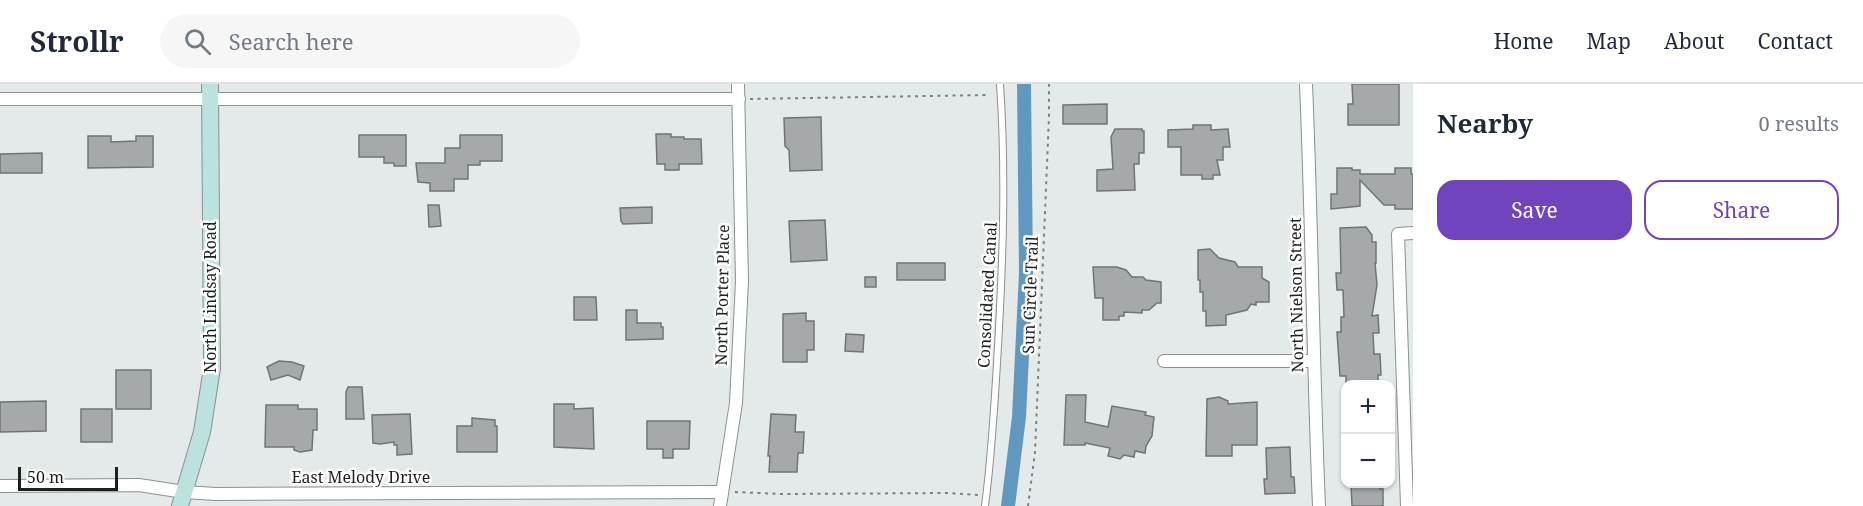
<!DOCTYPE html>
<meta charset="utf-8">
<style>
:root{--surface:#fff;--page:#f6f6f7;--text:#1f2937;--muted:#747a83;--line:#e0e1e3;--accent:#7144bd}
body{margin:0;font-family:"Noto Serif",serif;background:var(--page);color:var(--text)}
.controls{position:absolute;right:18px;bottom:18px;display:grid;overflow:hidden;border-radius:12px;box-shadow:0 2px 4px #0004}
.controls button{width:54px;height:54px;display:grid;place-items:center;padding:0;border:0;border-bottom:2px solid var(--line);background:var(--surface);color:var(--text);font:30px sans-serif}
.scale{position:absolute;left:18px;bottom:15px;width:100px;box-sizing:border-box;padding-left:6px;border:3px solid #1e1f1f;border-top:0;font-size:16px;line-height:21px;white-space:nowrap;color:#1e1f1f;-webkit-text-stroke:4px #fff;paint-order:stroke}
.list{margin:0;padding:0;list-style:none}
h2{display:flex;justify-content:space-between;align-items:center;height:78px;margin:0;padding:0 24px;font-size:26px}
h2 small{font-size:20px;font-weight:400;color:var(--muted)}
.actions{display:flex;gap:12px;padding:18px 24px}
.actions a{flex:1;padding:14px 0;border:2px solid var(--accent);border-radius:18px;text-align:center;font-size:21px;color:var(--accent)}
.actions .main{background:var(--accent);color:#fff}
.icon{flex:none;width:33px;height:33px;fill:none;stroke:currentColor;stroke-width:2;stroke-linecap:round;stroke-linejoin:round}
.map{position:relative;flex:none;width:1413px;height:422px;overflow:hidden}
header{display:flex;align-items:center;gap:36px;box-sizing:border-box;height:84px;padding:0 30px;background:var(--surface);border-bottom:2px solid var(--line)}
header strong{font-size:28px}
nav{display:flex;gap:33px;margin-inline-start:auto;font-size:21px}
.search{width:420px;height:54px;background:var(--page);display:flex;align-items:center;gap:15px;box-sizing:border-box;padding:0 21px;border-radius:33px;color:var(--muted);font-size:22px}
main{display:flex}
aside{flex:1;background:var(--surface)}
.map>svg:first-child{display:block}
</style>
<header>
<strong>Strollr</strong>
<div class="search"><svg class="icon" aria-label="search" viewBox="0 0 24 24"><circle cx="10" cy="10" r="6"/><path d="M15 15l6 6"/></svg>Search here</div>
<nav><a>Home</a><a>Map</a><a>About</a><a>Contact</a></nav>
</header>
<main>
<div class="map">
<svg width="1413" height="422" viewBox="0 0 1413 422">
<rect width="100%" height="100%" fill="#e4e9ea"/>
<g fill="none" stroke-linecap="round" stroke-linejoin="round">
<path stroke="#6098c0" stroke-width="14" d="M1008,422L1019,333L1026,189L1024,0"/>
</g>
<g fill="#a5a9ab" stroke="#717476" stroke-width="1.5">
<path d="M1352,0H1399V41H1348V20H1353Z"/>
<path d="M1107,20V40H1063V21Z"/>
<path d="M821,33L822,86L790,87L789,66L785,62L784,34Z"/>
<path d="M1193,41H1211V46L1228,45L1230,63H1223V76H1217L1220,91H1213V95H1202V91H1181V63H1168V46L1193,45Z"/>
<path d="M1115,45H1142V47H1144V69H1139V80H1134L1135,106L1097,107V86L1113,85L1111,53Z"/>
<path d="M656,50H671V53H684V55H701L702,80H679V86H665V80H657Z"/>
<path d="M359,51H406V82H394V79H384V73H359Z"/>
<path d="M460,51H502V77H480V81H468V95H454V107H430V99L418,98L416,79H445V64H460Z"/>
<path d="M88,52H111V58L136,57V52H153V83L88,84Z"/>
<path d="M42,69V89H0V70Z"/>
<path d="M1337,84H1352V86H1360V90H1395V84H1411V90H1413V125H1395V121H1384L1360,96V122L1331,125V110H1337Z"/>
<path d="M428,121H439L441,142L429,143Z"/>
<path d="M652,123V139L623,140L621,137L620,124Z"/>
<path d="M825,136L827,176L791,178L789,137Z"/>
<path d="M1366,143L1372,151V158H1376V179H1375L1377,201L1372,232L1378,231L1379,249H1373L1374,270H1380L1381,291H1378V299L1376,300H1346V292H1340L1337,248H1341V233H1344L1343,206H1337L1336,189H1341L1340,144Z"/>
<path d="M1210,165L1219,174L1235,178L1238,183H1262V194L1269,198V218H1256V221L1251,220L1247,226L1226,231V241L1206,242V227H1203V208H1200V196H1198V166Z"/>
<rect x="897" y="179" width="48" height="17"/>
<path d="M1093,183H1117L1126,186L1132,193H1143L1146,196L1161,198V219H1157L1149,226H1142V229L1124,228V232H1119V236H1103V214H1095Z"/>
<rect x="865" y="193" width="11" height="10"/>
<path d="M574,213H596L597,236H574Z"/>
<path d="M626,226H637V239H661V243H663V255L626,256Z"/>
<path d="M806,229V237H814V266H807V278H783V230Z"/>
<path d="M846,250L864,251L863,268L845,267Z"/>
<path d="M279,277L292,278L304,282L300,296L288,291L271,296L267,283Z"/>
<rect x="116" y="286" width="35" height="39"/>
<path d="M348,303H362L364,335H346V308Z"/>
<path d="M1066,311H1086L1085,338L1108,343L1112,322L1146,328L1145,331L1154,333L1152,352L1146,362L1145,369L1135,367L1134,373L1124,371L1120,375L1108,372L1110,364L1085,359V361H1064Z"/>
<path d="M1219,313L1228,317V320L1257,318V361H1232V372H1206L1207,315Z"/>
<path d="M46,317V347L0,348V318Z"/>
<path d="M554,320H574V325L593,324L594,365L554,363Z"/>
<path d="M266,321H298V325H317V346H313L312,366L300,368L294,366V363H265Z"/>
<rect x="81" y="325" width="31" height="33"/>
<path d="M410,330L412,370L397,371V361H394V358L380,360L373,359L372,331Z"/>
<path d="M771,330L796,331L795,348H804L803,369H798L797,388H769L770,372H768Z"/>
<path d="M472,334L495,336V342H497V368H457V342H472Z"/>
<path d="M647,337H690L689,365H673V374H663V365H647Z"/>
<path d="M1290,363L1291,393H1294L1295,409L1265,410L1264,395H1267L1266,364Z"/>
<path d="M1351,399H1380V405H1383V422H1352Z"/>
</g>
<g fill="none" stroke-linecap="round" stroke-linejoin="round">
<defs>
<path id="service" d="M985,422C992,369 995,315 998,262C1003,174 1006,88 1000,0"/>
<g id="minor">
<path d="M1306,0C1312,141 1313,281 1319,422"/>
<path d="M0,15H739"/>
<path d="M1164,277H1313"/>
<path d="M0,402L139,401L184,408L216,410L722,408"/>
<path d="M720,422L736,319L742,197L738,0"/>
<path d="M1407,422L1398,150L1413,149"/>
</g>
<path id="secondary" d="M180,422L202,348L212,284L210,0"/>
</defs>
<use href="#service" stroke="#8b9090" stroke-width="8"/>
<use href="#minor" stroke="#8b9090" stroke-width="14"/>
<use href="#secondary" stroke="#8b9090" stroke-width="18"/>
<g stroke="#7c7f7f" stroke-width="2" stroke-dasharray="3 4.5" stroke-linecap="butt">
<path d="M750,15L987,11"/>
<path d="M735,408L782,410L949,409L978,411"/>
<path d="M1028,422L1035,368L1049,32V0"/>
</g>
<use href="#service" stroke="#fff" stroke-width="6"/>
<use href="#minor" stroke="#fff" stroke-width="12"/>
<use href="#secondary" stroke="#bce2df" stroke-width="16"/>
</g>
<g text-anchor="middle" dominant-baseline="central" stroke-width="5" stroke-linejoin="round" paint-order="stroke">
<g font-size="16" fill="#1e1f1f" stroke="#fff">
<text transform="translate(722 211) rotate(-89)">North Porter Place</text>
<text transform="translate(987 211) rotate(-87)">Consolidated Canal</text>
<text transform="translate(1030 211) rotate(-88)">Sun Circle Trail</text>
<text transform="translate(1296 211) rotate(-91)">North Nielson Street</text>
<text transform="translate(210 213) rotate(-90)">North Lindsay Road</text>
<text x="361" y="393">East Melody Drive</text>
</g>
</g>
</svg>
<div class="controls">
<button>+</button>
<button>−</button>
</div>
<div class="scale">50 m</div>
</div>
<aside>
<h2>Nearby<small>0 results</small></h2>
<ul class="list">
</ul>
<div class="actions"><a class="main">Save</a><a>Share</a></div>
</aside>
</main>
